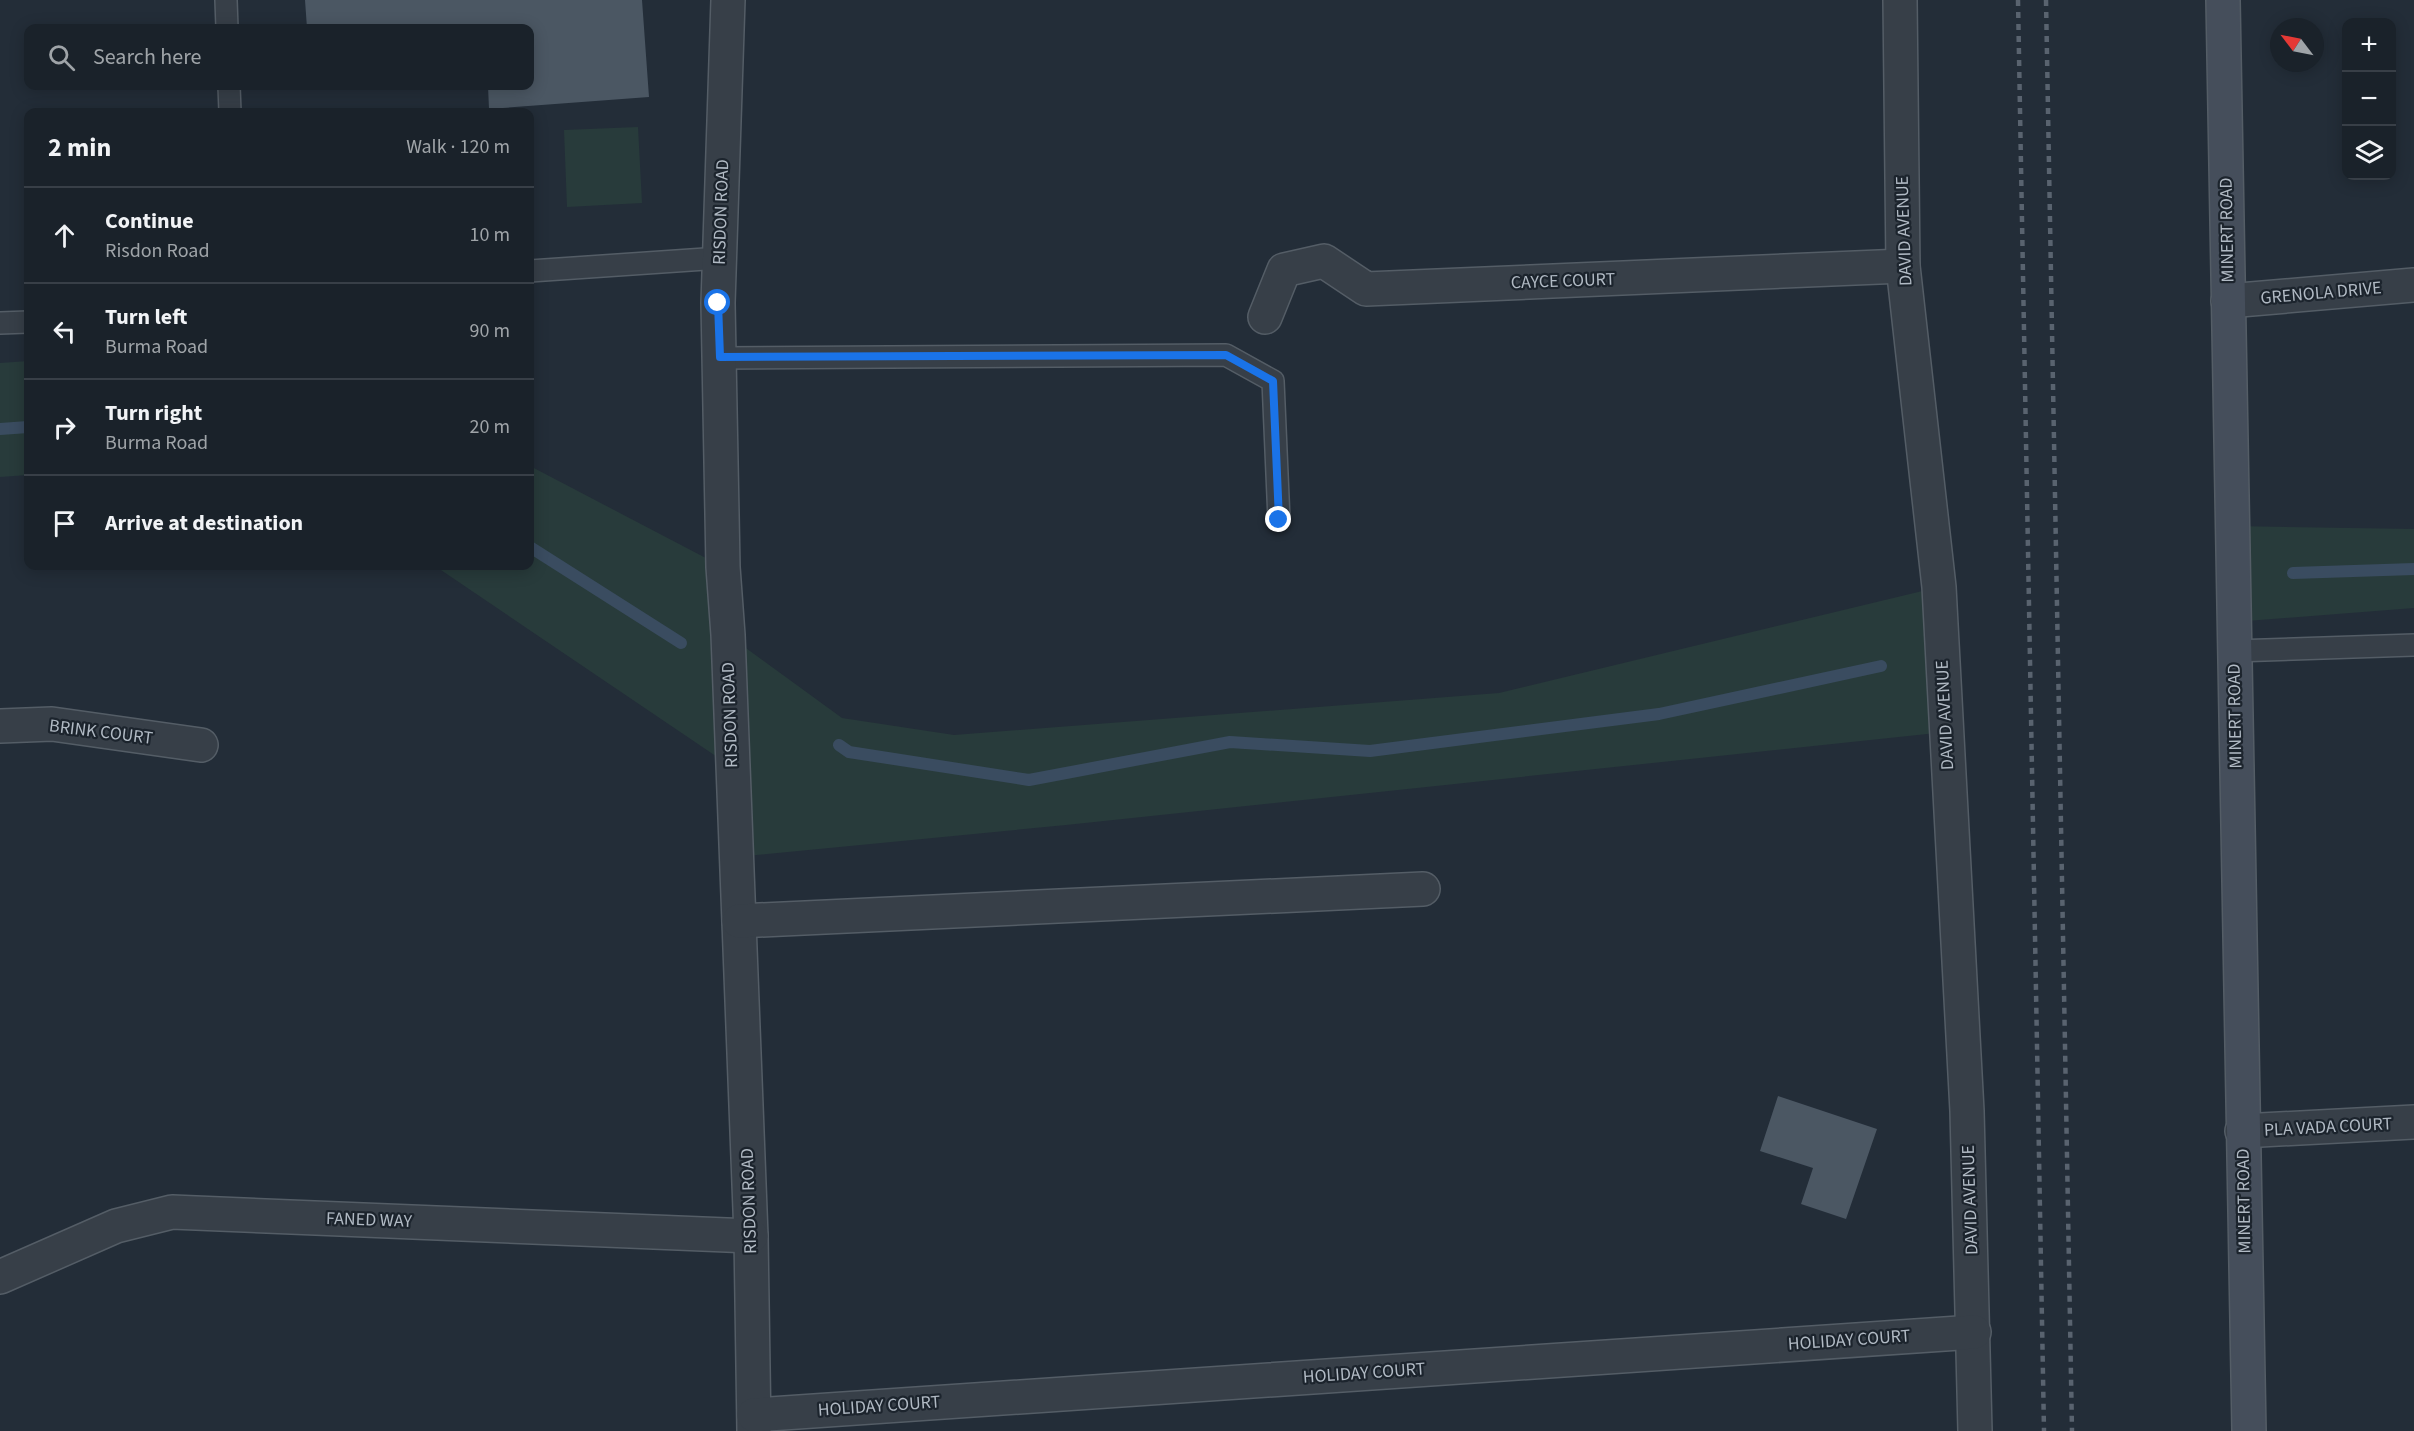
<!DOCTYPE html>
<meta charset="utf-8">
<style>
:root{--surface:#1a222a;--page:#272f36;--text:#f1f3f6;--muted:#9fa4a8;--line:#383f47}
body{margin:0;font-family:"Source Sans 3",sans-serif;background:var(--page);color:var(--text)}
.controls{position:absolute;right:18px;top:18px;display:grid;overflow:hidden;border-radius:12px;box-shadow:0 3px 15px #0003}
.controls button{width:54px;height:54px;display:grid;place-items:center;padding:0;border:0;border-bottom:2px solid var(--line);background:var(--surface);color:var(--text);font:30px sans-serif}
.compass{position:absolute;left:2270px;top:18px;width:54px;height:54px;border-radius:50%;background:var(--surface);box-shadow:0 3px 15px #0003;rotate:302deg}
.stop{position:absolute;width:18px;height:18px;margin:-14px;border:4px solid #1a73e8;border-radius:50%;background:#fff}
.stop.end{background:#1a73e8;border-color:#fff;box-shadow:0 2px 6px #0008}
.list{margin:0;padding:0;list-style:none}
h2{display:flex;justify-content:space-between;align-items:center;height:78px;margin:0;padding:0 24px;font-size:26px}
h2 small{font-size:20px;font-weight:400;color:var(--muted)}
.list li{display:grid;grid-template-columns:39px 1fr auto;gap:18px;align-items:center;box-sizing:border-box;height:96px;padding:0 24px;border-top:2px solid var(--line)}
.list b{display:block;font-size:22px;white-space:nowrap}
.list p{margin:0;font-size:20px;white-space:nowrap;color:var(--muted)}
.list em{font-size:20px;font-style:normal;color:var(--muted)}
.icon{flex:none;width:33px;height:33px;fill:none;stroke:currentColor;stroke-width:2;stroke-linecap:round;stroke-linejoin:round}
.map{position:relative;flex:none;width:2414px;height:1431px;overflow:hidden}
.search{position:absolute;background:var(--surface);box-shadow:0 3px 15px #0003;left:24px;top:24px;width:510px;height:66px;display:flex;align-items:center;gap:15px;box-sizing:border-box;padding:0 21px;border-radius:12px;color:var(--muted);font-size:22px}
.panel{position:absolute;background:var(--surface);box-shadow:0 3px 15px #0003;left:24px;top:108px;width:510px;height:462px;border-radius:12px}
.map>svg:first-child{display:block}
</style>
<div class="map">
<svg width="2414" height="1431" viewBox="0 0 2414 1431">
<rect width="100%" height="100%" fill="#232d38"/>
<g fill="#283b3b">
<path d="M638,127L642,203L567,207L564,130Z"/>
<path d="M28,361V475L0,477V363Z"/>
<path d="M530,466L723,567L728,635L842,718L954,735L1499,693L1939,587L1946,732L1066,825L736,857L732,767L435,566H530Z"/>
<path d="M2233,526L2414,529V608L2234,622Z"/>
</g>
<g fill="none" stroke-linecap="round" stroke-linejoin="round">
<g stroke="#3a4c60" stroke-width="12">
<path d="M0,429L28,427"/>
<path d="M530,547L681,643"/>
<path d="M2293,573L2414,569"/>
<path d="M839,745L849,752L1029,780L1230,742L1370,751L1659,714L1881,666"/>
</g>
</g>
<g fill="#4b5763">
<path d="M305,0H642L649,97L489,109L488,86H530V28H307Z"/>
<path d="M1778,1096L1877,1129L1846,1219L1801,1204L1813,1168L1760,1151Z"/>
</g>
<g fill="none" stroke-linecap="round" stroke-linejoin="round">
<defs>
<g id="lane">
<path d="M226,0L227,28"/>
<path d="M229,86L230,112"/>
<path d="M530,271L720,258"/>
<path d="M0,323L28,322"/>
<path d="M720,358L1226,355L1273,381L1279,520"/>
<path d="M2234,651L2414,645"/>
</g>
<g id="street">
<path d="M728,0L718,303L723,567L728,635L751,1236L754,1431"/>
<path d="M1900,0L1903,266L1939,587L1967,1111L1975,1431"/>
<path d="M2228,301L2414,285"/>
<path d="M1265,317L1284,270L1324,261L1366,289L1903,266"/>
<path d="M0,726L52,724L201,745"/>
<path d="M739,921L1423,889"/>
<path d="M2242,1131L2414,1122"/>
<path d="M0,1277L116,1226L172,1212L751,1236"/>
<path d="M754,1415L1974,1332"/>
</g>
<path id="secondary" d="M2223,0L2249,1431"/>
</defs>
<use href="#lane" stroke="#545d66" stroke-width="24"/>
<use href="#street" stroke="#545d66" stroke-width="36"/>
<use href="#secondary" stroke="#545d66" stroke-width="36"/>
<use href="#lane" stroke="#373f48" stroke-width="21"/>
<use href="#street" stroke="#373f48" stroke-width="33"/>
<use href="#secondary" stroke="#454e5b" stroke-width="33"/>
<g stroke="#59636f" stroke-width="4.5" stroke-dasharray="6 6" stroke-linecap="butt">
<path d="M2018,0L2044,1431"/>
<path d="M2046,0L2072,1431"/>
</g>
</g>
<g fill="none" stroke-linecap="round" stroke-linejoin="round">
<path stroke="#1a73e8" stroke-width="8" d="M718,303L720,357L1226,355L1273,381L1279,520"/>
</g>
<g text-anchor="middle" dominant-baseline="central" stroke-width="4.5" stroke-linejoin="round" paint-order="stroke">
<g font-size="18" fill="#b1bac4" stroke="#1c242d">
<text transform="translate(721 212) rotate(-88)">RISDON ROAD</text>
<text transform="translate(2227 230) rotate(-91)">MINERT ROAD</text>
<text transform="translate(1904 231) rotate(-92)">DAVID AVENUE</text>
<text transform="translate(1563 281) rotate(-2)">CAYCE COURT</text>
<text transform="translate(2321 293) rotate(-5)">GRENOLA DRIVE</text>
<text transform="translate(730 715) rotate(-92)">RISDON ROAD</text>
<text transform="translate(1945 715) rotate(-93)">DAVID AVENUE</text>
<text transform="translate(2235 716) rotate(-91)">MINERT ROAD</text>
<text transform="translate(101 732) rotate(7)">BRINK COURT</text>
<text transform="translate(2328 1127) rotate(-3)">PLA VADA COURT</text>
<text transform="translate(1970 1200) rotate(-92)">DAVID AVENUE</text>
<text transform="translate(749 1201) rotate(-92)">RISDON ROAD</text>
<text transform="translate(2244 1201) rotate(-91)">MINERT ROAD</text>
<text transform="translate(369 1220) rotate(2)">FANED WAY</text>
<text transform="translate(1849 1340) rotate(-4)">HOLIDAY COURT</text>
<text transform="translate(1364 1373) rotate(-4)">HOLIDAY COURT</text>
<text transform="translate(879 1406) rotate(-4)">HOLIDAY COURT</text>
</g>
</g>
</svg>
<div class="controls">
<button>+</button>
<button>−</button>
<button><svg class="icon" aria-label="layers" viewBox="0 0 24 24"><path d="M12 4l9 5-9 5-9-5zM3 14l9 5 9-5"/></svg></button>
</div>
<svg class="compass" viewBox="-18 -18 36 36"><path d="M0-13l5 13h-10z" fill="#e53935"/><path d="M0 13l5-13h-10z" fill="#9fa4a8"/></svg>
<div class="stop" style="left:718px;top:303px"></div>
<div class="stop end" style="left:1279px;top:520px"></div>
<div class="search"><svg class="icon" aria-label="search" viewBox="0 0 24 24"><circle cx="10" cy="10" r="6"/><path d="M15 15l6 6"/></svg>Search here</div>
<section class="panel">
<h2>2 min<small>Walk · 120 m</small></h2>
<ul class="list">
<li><svg class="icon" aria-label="ahead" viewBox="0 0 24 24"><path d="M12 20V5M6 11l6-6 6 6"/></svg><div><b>Continue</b><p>Risdon Road</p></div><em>10 m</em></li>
<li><svg class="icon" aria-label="left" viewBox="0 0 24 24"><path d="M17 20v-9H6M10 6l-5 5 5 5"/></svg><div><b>Turn left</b><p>Burma Road</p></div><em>90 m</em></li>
<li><svg class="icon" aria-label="right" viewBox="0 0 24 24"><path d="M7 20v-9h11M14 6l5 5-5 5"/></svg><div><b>Turn right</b><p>Burma Road</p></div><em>20 m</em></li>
<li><svg class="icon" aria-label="arrive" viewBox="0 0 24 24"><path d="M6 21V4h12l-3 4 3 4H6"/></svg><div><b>Arrive at destination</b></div></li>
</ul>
</section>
</div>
